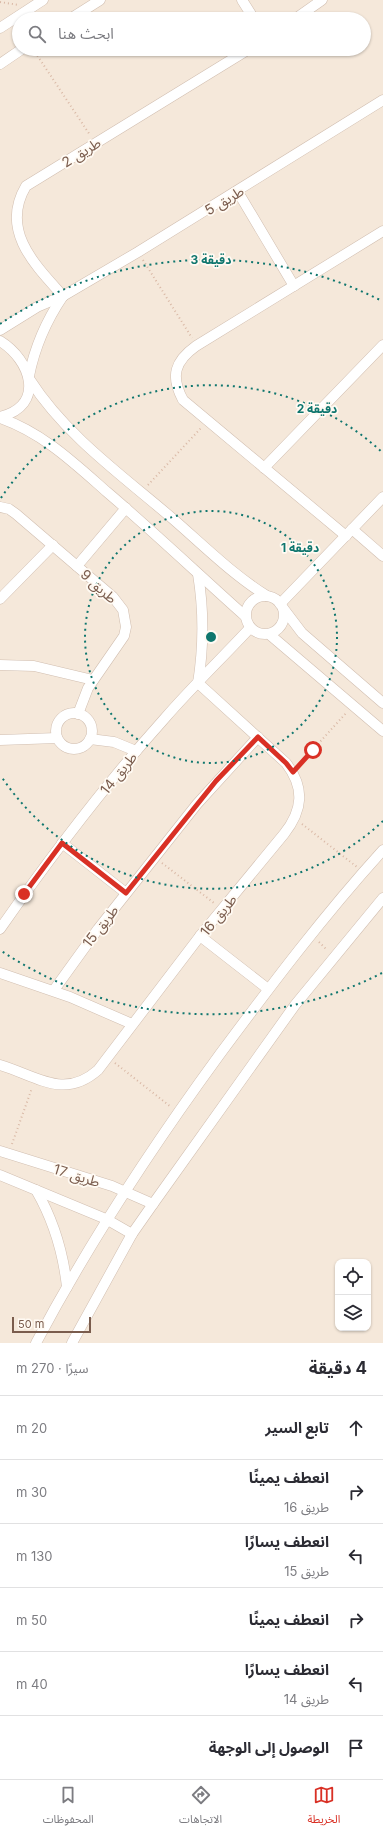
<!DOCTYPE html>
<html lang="ar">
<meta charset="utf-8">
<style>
:root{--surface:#fff;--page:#f7f7f7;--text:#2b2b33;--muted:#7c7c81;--line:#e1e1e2;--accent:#d93025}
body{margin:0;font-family:Inter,"Noto Sans Arabic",sans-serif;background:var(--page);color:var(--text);direction:rtl}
.controls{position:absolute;right:12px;bottom:12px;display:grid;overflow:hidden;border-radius:8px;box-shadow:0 1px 3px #0004}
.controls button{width:36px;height:36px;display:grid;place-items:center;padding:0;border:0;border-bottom:1px solid var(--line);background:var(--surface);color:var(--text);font:20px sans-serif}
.scale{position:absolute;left:12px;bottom:10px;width:79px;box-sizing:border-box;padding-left:4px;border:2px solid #7a5c4d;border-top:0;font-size:11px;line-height:14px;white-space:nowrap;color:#7a5c4d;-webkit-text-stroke:3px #fffaf3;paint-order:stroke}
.stop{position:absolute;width:12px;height:12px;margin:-9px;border:3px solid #d93025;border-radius:50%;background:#fff}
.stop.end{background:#d93025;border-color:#fff;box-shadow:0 1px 4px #0008}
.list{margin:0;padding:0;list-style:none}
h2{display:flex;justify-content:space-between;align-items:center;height:52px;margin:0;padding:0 16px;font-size:17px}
h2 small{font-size:13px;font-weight:400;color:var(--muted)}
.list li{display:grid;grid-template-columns:26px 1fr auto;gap:12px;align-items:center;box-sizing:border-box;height:64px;padding:0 16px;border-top:1px solid var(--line)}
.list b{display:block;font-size:15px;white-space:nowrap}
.list p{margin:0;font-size:13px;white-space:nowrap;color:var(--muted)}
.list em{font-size:13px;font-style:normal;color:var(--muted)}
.icon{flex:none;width:22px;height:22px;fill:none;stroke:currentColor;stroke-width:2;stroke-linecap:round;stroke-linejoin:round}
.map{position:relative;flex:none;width:383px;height:1343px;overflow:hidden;direction:ltr}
.search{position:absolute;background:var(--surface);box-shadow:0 1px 3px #0004;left:12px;right:12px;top:12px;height:44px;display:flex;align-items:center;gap:10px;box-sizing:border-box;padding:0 14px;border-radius:22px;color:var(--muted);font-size:15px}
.sheet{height:436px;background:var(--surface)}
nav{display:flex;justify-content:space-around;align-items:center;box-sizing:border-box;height:56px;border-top:1px solid var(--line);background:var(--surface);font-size:11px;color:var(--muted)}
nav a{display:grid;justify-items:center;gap:2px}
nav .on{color:var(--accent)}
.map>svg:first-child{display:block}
</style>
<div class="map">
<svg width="383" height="1343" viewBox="0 0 383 1343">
<rect width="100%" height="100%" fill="#fdf6ec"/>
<path fill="#f5e8da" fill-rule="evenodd" d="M0,0H383V1343H0ZM19,19H364V49H19ZM338,1262H368V1328H338Z"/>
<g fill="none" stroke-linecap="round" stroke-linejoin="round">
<defs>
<g id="minor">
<path d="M242,0L254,19"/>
<path d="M70,19L100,0"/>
<path d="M295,19L322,0"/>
<path d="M0,28L43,0"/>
<path d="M0,64L22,49"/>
<path d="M238,192L294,286"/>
<path d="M63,296C34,264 0,230 26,186L249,49"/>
<path d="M0,330L37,307L63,296L138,252L383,100"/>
<path d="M0,341C31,360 46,405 0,417"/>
<path d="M29,376C35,346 46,321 63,296"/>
<path d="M30,380C66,436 123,476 173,519C203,545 233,575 267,596"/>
<path d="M0,418C43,433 74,463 107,492C154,532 199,575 245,616"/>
<path d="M264,468L383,345"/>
<path d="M0,507L9,509L16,514L113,597L123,610L126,627L124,636L88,688L78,714"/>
<path d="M352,529L383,556"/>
<path d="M346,536L183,400C170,376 175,361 196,346L383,231"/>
<path d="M77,566L126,508"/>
<circle cx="265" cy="615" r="19"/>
<path d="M0,599L53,545"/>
<path d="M280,604L383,497"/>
<path d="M283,608L302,633L383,703"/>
<path d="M269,634L383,731"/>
<path d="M0,665L34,666L93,680"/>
<circle cx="74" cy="731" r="18"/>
<path d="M90,739L114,742L136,751"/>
<path d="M0,740L57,738"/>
<path d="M62,843L126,893"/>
<path d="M0,929C51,856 105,785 165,718C192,687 222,658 250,628"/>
<path d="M200,936L268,989"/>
<path d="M0,973L70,997L132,1024"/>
<path d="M54,990L98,929L197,804L258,737"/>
<path d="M0,1065C37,1076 64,1100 98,1070L200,936L284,834C303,810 305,788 286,763L198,683C204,645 204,611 198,574"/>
<path d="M0,1151L112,1186L153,1204"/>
<path d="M0,1175L106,1219L132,1234"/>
<path d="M36,1190C54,1221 63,1251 67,1287"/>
<path d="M36,1343C90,1241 152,1147 220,1054C272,984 324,915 383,850"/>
<path d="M72,1343L132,1234L153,1204L295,1005L383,898"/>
</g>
</defs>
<use href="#minor" stroke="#d1beb0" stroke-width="11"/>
<g stroke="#d9b8a5" stroke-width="2" stroke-dasharray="1 3" stroke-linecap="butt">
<path d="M0,2L19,5"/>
<path d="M33,49L90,135"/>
<path d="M143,260L192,338"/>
<path d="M148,485L201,428"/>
<path d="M299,765L347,712"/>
<path d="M302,824L357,867"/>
<path d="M162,863L214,903"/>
<path d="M319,942L327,950"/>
<path d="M115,1063L171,1107"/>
<path d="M12,1144L32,1088"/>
</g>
<use href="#minor" stroke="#fff" stroke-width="10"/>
</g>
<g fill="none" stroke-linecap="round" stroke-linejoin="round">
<path stroke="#d93025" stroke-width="5" d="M24,894L62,843L126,893L216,781L258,737L286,763L293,772L313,750"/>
</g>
<g fill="none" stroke="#0f766e" stroke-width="2" stroke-dasharray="2 4">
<circle cx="211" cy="637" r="126"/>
<path d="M383 821A252 252 0 0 1 1 776M1 498A252 252 0 0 1 383 453"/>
<path d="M382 973A377 377 0 0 1 0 950M0 324A377 377 0 0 1 382 301"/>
</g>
<g text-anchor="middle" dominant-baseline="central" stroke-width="3.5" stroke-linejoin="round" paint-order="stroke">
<g font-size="14" fill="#7a5c4d" stroke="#fffaf3">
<text transform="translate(81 152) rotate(-32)">طريق 2</text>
<text transform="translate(224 200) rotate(-31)">طريق 5</text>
<text transform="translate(99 586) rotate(42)">طريق 9</text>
<text transform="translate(118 773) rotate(-51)">طريق 14</text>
<text transform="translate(218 915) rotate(-51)">طريق 16</text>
<text transform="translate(100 926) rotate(-52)">طريق 15</text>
<text transform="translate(77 1175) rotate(17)">طريق 17</text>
</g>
</g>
<circle cx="211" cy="637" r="6" fill="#0f766e" stroke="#fffaf3" stroke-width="2"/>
<g font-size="12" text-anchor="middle" font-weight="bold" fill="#0f766e" stroke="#fffaf3" stroke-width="3.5" stroke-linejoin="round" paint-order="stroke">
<text x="211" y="264">3 دقيقة</text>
<text x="317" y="413">2 دقيقة</text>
<text x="300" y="552">1 دقيقة</text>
</g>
</svg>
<div class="controls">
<button><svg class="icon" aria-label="locate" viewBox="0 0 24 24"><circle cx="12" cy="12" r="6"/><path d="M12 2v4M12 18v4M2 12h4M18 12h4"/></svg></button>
<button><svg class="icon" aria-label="layers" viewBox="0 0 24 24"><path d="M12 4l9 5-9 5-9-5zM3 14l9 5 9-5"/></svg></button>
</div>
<div class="scale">50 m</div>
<div class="stop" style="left:313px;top:750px"></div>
<div class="stop end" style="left:24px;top:894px"></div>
<div class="search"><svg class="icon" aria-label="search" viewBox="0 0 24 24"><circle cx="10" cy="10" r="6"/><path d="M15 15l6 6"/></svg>ابحث هنا</div>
</div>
<section class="sheet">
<h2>4 دقيقة<small>سيرًا · 270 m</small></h2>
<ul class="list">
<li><svg class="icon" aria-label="ahead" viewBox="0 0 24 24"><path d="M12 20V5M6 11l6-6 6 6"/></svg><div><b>تابع السير</b></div><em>20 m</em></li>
<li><svg class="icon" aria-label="right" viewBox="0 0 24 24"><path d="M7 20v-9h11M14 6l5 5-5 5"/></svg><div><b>انعطف يمينًا</b><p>طريق 16</p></div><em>30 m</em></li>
<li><svg class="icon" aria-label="left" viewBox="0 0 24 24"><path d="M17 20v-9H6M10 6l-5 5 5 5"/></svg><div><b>انعطف يسارًا</b><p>طريق 15</p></div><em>130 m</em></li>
<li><svg class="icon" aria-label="right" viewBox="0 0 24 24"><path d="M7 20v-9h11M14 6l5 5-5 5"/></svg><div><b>انعطف يمينًا</b></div><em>50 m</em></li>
<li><svg class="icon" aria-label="left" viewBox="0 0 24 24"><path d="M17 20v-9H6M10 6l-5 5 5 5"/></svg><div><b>انعطف يسارًا</b><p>طريق 14</p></div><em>40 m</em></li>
<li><svg class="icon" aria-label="arrive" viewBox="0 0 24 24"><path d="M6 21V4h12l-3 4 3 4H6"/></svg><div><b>الوصول إلى الوجهة</b></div></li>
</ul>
</section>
<nav>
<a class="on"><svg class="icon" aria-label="map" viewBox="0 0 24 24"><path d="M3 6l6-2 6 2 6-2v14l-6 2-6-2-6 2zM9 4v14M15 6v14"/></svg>الخريطة</a>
<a><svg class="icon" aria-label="directions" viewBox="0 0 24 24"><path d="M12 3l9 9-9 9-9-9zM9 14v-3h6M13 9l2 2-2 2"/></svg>الاتجاهات</a>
<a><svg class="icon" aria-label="saved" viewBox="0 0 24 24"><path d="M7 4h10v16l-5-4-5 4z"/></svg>المحفوظات</a>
</nav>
